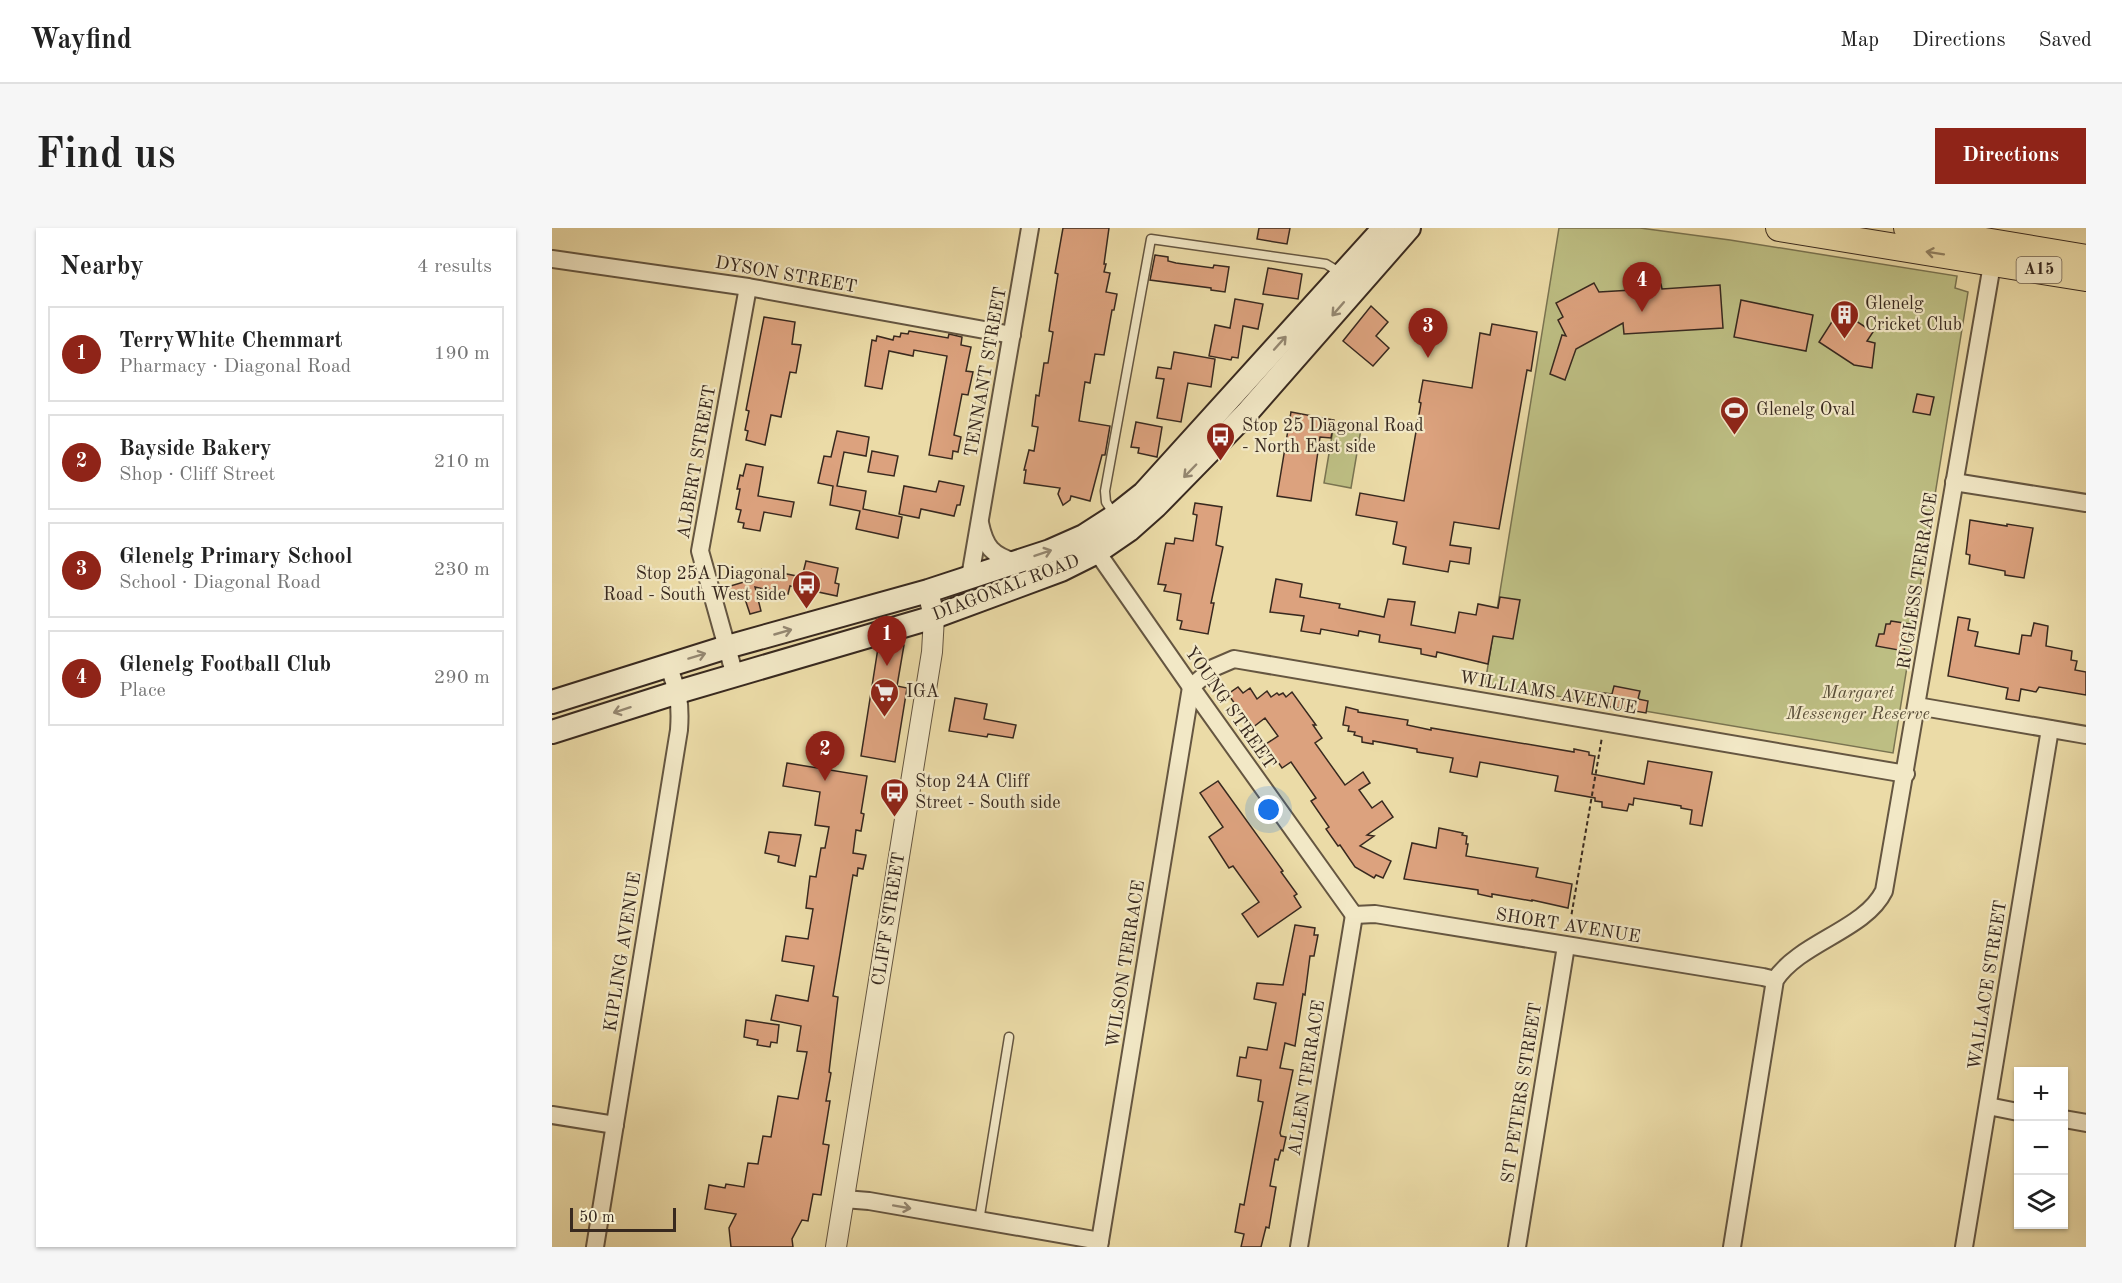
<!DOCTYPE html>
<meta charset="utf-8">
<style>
:root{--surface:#fff;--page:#f6f6f6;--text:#222;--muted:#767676;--line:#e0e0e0;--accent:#8f2418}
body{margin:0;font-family:"Old Standard TT",serif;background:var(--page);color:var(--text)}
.controls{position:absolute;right:18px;bottom:18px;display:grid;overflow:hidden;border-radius:0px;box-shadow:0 2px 4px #0004}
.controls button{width:54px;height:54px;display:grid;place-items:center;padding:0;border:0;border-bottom:2px solid var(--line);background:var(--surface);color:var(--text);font:30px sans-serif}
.scale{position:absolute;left:18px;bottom:15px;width:106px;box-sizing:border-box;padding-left:6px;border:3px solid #38291f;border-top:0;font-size:16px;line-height:21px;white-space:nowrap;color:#38291f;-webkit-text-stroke:4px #f2e8c6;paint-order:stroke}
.you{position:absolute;left:717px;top:582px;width:21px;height:21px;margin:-15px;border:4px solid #fff;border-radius:50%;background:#1a73e8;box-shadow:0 0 0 9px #1a73e833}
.badge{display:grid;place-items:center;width:39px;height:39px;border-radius:50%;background:var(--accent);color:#fff;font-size:20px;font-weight:700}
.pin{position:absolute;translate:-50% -50px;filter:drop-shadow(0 2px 3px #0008)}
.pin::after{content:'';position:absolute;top:32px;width:21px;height:18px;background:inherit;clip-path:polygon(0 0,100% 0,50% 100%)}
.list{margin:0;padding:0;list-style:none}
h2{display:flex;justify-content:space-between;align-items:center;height:78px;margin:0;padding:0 24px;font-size:26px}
h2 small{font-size:20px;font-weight:400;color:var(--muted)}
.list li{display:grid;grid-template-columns:39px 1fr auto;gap:18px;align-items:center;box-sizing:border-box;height:96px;margin:0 12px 12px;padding:0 12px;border:2px solid var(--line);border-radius:0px}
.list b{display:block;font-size:22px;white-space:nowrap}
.list p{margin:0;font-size:20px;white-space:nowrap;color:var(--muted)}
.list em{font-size:20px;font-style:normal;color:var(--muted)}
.icon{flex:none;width:33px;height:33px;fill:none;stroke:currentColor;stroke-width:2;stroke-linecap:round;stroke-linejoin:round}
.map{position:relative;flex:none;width:1534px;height:1019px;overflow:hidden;border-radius:0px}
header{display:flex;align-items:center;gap:36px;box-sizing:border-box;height:84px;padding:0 30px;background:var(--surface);border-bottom:2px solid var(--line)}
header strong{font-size:28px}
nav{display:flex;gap:33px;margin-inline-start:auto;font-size:21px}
.intro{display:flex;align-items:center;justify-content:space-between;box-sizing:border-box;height:144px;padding:0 36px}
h1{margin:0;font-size:42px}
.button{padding:15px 27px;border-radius:0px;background:var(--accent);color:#fff;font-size:21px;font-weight:700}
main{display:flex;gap:36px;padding:0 36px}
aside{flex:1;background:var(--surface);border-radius:0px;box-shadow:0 2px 4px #0004}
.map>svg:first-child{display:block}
</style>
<header>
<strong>Wayfind</strong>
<nav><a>Map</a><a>Directions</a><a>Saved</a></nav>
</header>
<div class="intro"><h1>Find us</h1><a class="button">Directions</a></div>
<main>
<aside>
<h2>Nearby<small>4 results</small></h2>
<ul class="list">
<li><span class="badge">1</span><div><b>TerryWhite Chemmart</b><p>Pharmacy · Diagonal Road</p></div><em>190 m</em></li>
<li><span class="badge">2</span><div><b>Bayside Bakery</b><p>Shop · Cliff Street</p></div><em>210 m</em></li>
<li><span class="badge">3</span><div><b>Glenelg Primary School</b><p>School · Diagonal Road</p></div><em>230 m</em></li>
<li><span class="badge">4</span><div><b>Glenelg Football Club</b><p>Place</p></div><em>290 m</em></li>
</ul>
</aside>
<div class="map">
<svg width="1534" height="1019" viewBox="0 0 1534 1019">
<rect width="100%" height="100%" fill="#ebdba7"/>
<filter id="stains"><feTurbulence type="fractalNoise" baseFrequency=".00333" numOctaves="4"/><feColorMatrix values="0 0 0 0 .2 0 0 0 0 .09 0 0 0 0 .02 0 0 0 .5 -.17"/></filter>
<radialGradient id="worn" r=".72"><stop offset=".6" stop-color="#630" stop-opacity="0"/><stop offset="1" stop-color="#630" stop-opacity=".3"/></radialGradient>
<g fill="#bdbe83" stroke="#7a7451" stroke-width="1.5">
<path d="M1007,0H1088L1178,12L1405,48L1403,60L1416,64L1341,525L933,456Z"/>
<path d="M782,196L809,201L799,260L772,255Z"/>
</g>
<g fill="#dca27e" stroke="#38291f" stroke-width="1.5">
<path d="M511,0H557L552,36H554L552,44L558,45L554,64L565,66L562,82H560L552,127L543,126L538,155L533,154L527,193L558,198L553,227H550L538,273L519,268L518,272L511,277L506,266L508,260L472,255L474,242H472L477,222L482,223L486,199L480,198L482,183L484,167L487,168L492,135H496L501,104L497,103L506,46L503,45Z"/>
<path d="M707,0H738L735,16L705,11Z"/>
<path d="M603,27L616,29V33L624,35L661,40L662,37L677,39L673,64L659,62V60L598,52Z"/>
<path d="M716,40L750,46L746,71L711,66Z"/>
<path d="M1042,55L1047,64L1080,62V56L1093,55L1094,58L1109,56L1110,61L1168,57L1171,100L1072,106L1071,95L1024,121L1013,152L998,146L1010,107L1014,108L1006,92L1011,89L1004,75Z"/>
<path d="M683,71L711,76L706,101L691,98L686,130L680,129L679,132L657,128L663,97L678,100Z"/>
<path d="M1189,72L1261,87L1254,123L1182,109Z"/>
<path d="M819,78L836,94L824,108L837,120L821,138L791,113Z"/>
<path d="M212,89L243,94L240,116L249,117L244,145L238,144L229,189L219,187L213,217L194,212L196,203L193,202L197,183L194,182Z"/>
<path d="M1283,89L1293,95L1298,89L1321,104L1315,113L1323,115L1320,140L1302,137L1267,114Z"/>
<path d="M940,96L985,104L979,143L975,142L947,301L902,294L898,317L919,320L917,336L898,333L896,344L851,336L854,319L841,316L845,294L804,287L808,265L852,273L869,175L867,174L871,152L920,160L928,105L938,107Z"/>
<path d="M357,103L396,110L397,106L410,109L409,117L419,119L414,143L421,144L416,167L410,166L402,207L409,209L406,224L401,223L400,231L377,227L395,128L362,122L361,128L337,123L330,161L313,158L320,112L324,113L325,108L341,112L342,108L348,109L349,105L356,106Z"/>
<path d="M622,124L663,131L659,159L636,155L629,194L605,190L612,151L604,150L606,139L619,141Z"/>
<path d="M1365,166L1382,169L1378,187L1361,184Z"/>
<path d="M739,184L782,192L779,210L768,209L759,273L725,268Z"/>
<path d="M584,194L610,199L605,229L586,225L587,220L579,219Z"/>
<path d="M285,203L317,209L314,228L292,224L285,258L314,263L311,281L350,289L346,310L304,301L308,283L278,277L281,258L266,255L272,228L279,229Z"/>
<path d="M320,223L346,228L342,248L316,244Z"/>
<path d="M194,236L211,239L206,268L242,274L239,289L212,284L208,303L191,300L192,295L186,294L189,282L184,281L188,261H185L188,247L191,248Z"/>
<path d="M387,253L412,258L408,277H405L402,288L369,281L367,290L347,286L352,258L384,264Z"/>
<path d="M643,275L670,279L664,317L671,319L659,375H662L656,406L628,401L630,393L625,392L629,366L612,363L614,357L606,356L614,315L622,316L623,310L641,313L645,287L641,286Z"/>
<path d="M1418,292L1455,298V296L1481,300L1472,350L1453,347V343L1417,336L1418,327L1414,326Z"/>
<path d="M254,333L286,340L283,355L287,356L285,368L238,358L236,366L203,359L209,383L198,386L193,371L189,372L188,369L179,372L175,359L209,349L210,341L250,349Z"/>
<path d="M724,351L750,356L748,369L788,376L787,380L832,389L836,371L863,374L859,397L903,405L907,384L924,387L926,376L946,380L948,369L968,372L961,411L941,408L936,436L885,424L884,429L869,426V421L827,414L828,407L807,403L806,408L769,401L768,406L749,403L752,388L718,384Z"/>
<path d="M1406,389L1418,391L1416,402L1426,404L1423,418L1467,426L1470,407L1479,408L1482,395L1496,398L1494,418L1520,423L1519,432L1525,433L1523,442L1534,444V467L1487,459L1484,464L1469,461L1467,473L1454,471L1456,460L1396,448Z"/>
<path d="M1339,393L1358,396V400H1361L1359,411L1355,410L1352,423L1324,418L1327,406H1332L1334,396H1338Z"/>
<path d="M341,415L352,417L345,458L355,460L343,534L309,528L326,420Z"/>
<path d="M1062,458L1088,463L1086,471L1096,473L1094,485L1042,476L1044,464L1060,466Z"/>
<path d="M686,459L691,465L698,460L705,471L715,463L719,469L725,465L727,467L731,465L734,469L740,464L764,497H761L770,510L763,515L793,557L811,544L818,555L807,562L820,580L830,573L841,589L815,607L822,608L808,618L839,633L831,650L824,647L822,650L803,639L788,617L786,618L774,601L777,599L759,573L764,570L739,534L730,540L714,516L726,508L713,490L700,500L681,476H683L676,466Z"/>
<path d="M403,470L435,476L432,491L464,497L461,510L436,506L435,509L397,503Z"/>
<path d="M794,479L806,482V484L856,492L855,497L879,502V500L1022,524V521L1037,524V527L1043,528L1040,546L1092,556L1096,533L1160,544L1150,598L1138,596L1140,582L1129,580V578L1082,570L1081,577L1077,576L1075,583L1050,579V574L1043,573V570L1003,563L1006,548L928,534L925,549L898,544L901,530L865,524V521L821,513V516L810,514V509L802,507L803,504L796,503L797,498L791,497Z"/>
<path d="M235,535L315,548L309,585L312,586L309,603L304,602L301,625L314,627L311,641L306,640L305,648L301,647L281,768L286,769L277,844L279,845L274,873H278L271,916L277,917L269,967L261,966L256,993L250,992L240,1011L241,1019H179L177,1000L184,986L153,981L157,957L173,960L174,956L192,959L196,935L206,936L211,908L219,909L226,868L246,871L255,824L245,823L249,798L219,792L224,767L256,773L262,738L230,733L234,708L256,711L261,681L254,680L258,648L264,649L269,620H273L277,599L263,597L268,564L231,558Z"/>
<path d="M666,553L731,643L729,644L745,666L742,668L749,679L706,709L690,686L707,674L681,638L677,640L657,609L671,599L648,565Z"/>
<path d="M887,600L911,605L910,607L915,608L914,616H916L914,628L986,640L984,649L1020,656L1016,680L980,672V673L940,666V669L926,666V662L852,651L860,615L884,620Z"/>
<path d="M217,604L249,607L243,638L226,634L227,628L213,625Z"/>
<path d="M743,697L763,700L762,707H766L762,728H758L753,767L751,766L743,818L733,815L728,840L741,842L728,905L729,908L734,909L731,923L729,922L726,932L723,931L718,958L724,959L717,1000L714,999L709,1019H689L692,1006L683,1004L688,976L692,977L711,874L706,873L709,852L685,848L688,829L694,830L696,819L715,822L724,775L702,771L705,755L731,757Z"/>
<path d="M194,792L227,797L225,815L219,814L218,819L205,817L206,812L192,809Z"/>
</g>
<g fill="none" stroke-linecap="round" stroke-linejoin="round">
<defs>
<g id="service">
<path d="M563,288L554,274L553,263L599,11L774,36L789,45"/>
<path d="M427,993L457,809"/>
</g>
<g id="minor">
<path d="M0,31L196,59L460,107"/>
<path d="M1402,254L1534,275"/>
<path d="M428,295C433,319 440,327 463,334"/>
<path d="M545,324L639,459L802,687"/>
<path d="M418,349L478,0"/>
<path d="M183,448L148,323L196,59"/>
<path d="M1365,478L1534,507"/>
<path d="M802,687L823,686L1211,749L1223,752"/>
<path d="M1436,878L1466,884"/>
<path d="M0,887L63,897"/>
<path d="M1512,891L1534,895"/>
<path d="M292,971L317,973L548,1013"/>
<path d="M43,1019L127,502C129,474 126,463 116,437"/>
<path d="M547,1019L639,459L661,440L682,431L1354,546"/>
<path d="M747,1019L802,687"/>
<path d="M965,1019L1014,718"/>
<path d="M1180,1019L1223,752C1248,714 1313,702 1332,663L1442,25"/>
<path d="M1412,1019L1498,501"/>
</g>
<path id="tertiary" d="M284,1019L380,424L382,389L376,363"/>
<g id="secondary">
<path d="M0,474L175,419L376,363L498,323L532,308L563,288L592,265L832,0"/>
<path d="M0,504L126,464L382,389L509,342L545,324L577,302L604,278L694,186L857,0"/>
</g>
<g id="primary">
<path d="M1227,0L1534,50"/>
<path d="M1355,0L1534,30"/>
</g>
</defs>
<use href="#service" stroke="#655641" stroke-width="11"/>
<use href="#minor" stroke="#655641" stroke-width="20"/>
<use href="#tertiary" stroke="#655641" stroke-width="22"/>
<use href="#secondary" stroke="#38291f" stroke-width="26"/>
<use href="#primary" stroke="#38291f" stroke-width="28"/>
<path stroke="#38291f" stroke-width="2" stroke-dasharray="4.5 3" stroke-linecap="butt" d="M1017,701L1050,509"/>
<use href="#service" stroke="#f2e8c6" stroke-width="8"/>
<use href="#minor" stroke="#f2e8c6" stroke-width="16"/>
<use href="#tertiary" stroke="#f2e8c6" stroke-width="20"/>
<use href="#secondary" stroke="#f2e8c6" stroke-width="22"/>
<use href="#primary" stroke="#ebdba7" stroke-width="26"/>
</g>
<defs><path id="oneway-shaft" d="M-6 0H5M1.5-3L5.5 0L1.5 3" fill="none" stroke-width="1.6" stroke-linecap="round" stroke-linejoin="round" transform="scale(1.5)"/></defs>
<use stroke="#928263" href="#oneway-shaft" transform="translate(1383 25) rotate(-171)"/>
<g stroke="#958872">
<use href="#oneway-shaft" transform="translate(786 81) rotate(131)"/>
<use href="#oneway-shaft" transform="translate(728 115) rotate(-48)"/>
<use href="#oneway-shaft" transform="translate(638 243) rotate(134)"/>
<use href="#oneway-shaft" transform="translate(491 325) rotate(-19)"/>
<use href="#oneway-shaft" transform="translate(231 404) rotate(-16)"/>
<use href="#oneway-shaft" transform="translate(145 428) rotate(-17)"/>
<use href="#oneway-shaft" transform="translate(70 482) rotate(162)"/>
<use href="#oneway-shaft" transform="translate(350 979) rotate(10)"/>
</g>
<defs>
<symbol id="building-pin" viewBox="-11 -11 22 30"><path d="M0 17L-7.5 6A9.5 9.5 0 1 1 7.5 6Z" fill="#8f2418" stroke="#f2e8c6"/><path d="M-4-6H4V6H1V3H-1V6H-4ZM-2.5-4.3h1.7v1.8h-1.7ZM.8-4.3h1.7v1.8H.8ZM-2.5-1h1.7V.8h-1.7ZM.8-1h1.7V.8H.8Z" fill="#fff"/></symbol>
<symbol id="stadium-pin" viewBox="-11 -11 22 30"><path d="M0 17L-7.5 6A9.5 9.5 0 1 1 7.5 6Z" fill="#8f2418" stroke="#f2e8c6"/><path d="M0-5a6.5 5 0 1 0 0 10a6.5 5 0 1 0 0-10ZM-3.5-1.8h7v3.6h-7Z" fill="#fff"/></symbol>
<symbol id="bus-pin" viewBox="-11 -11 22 30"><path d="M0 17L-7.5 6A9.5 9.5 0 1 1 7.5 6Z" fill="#8f2418" stroke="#f2e8c6"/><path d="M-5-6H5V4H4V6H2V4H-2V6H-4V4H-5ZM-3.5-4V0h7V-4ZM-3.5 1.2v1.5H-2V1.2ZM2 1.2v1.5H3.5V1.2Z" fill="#fff"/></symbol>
<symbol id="supermarket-pin" viewBox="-11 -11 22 30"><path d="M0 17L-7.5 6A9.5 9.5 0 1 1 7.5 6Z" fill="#8f2418" stroke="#f2e8c6"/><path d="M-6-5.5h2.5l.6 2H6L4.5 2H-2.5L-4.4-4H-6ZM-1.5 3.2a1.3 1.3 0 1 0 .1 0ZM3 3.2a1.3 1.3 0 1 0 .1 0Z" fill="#fff"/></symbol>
</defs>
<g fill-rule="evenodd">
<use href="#building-pin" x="1276" y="70" width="33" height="45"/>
<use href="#stadium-pin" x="1166" y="166" width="33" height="45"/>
<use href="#bus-pin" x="652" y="192" width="33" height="45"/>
<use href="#bus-pin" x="238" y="340" width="33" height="45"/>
<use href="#supermarket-pin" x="316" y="448" width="33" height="45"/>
<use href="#bus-pin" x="326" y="548" width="33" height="45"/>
</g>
<g text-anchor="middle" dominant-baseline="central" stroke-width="4.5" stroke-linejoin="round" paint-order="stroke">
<rect fill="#f2e8c6" stroke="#706251" stroke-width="1.5" x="1464.5" y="29" width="45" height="26" rx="4.5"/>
<g font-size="16" font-weight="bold" fill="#38291f">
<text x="1487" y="42">A15</text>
</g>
<g font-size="18" fill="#38291f" stroke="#f2e8c6">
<text transform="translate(234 47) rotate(10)">DYSON STREET</text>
<text transform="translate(434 144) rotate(-80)">TENNANT STREET</text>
<text transform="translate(145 234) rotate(-80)">ALBERT STREET</text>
<text transform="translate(1366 353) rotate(-81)">RUGLESS TERRACE</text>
<text transform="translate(454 360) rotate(-21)">DIAGONAL ROAD</text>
<text transform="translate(996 465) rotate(10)">WILLIAMS AVENUE</text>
<text transform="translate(678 480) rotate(55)">YOUNG STREET</text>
<text transform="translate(337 691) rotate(-81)">CLIFF STREET</text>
<text transform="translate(1016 698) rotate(9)">SHORT AVENUE</text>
<text transform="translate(71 724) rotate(-81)">KIPLING AVENUE</text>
<text transform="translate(574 736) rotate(-81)">WILSON TERRACE</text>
<text transform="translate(1436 757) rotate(-81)">WALLACE STREET</text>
<text transform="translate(755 850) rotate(-81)">ALLEN TERRACE</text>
<text transform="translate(970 865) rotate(-81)">ST PETERS STREET</text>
</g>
<g font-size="18" fill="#38291f" stroke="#f2e8c6" text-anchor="start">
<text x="1313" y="76">Glenelg<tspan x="1313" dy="21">Cricket Club</tspan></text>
<text x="1204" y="182">Glenelg Oval</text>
<text x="690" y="198">Stop 25 Diagonal Road<tspan x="690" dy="21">- North East side</tspan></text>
<text x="234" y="346" text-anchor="end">Stop 25A Diagonal<tspan x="234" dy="21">Road - South West side</tspan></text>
<text x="354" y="464">IGA</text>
<text x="363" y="554">Stop 24A Cliff<tspan x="363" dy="21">Street - South side</tspan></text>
</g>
<g font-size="18" font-style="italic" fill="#594e38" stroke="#f2e8c6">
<text x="1306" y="465">Margaret<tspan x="1306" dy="21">Messenger Reserve</tspan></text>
</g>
</g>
<rect width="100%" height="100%" filter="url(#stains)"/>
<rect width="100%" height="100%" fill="url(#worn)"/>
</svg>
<div class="controls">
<button>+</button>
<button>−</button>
<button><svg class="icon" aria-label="layers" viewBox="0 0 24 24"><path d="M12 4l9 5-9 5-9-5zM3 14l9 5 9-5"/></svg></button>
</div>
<div class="scale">50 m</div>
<div class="you"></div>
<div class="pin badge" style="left:335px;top:438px">1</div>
<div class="pin badge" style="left:273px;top:553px">2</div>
<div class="pin badge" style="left:876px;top:130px">3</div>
<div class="pin badge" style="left:1090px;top:84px">4</div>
</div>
</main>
